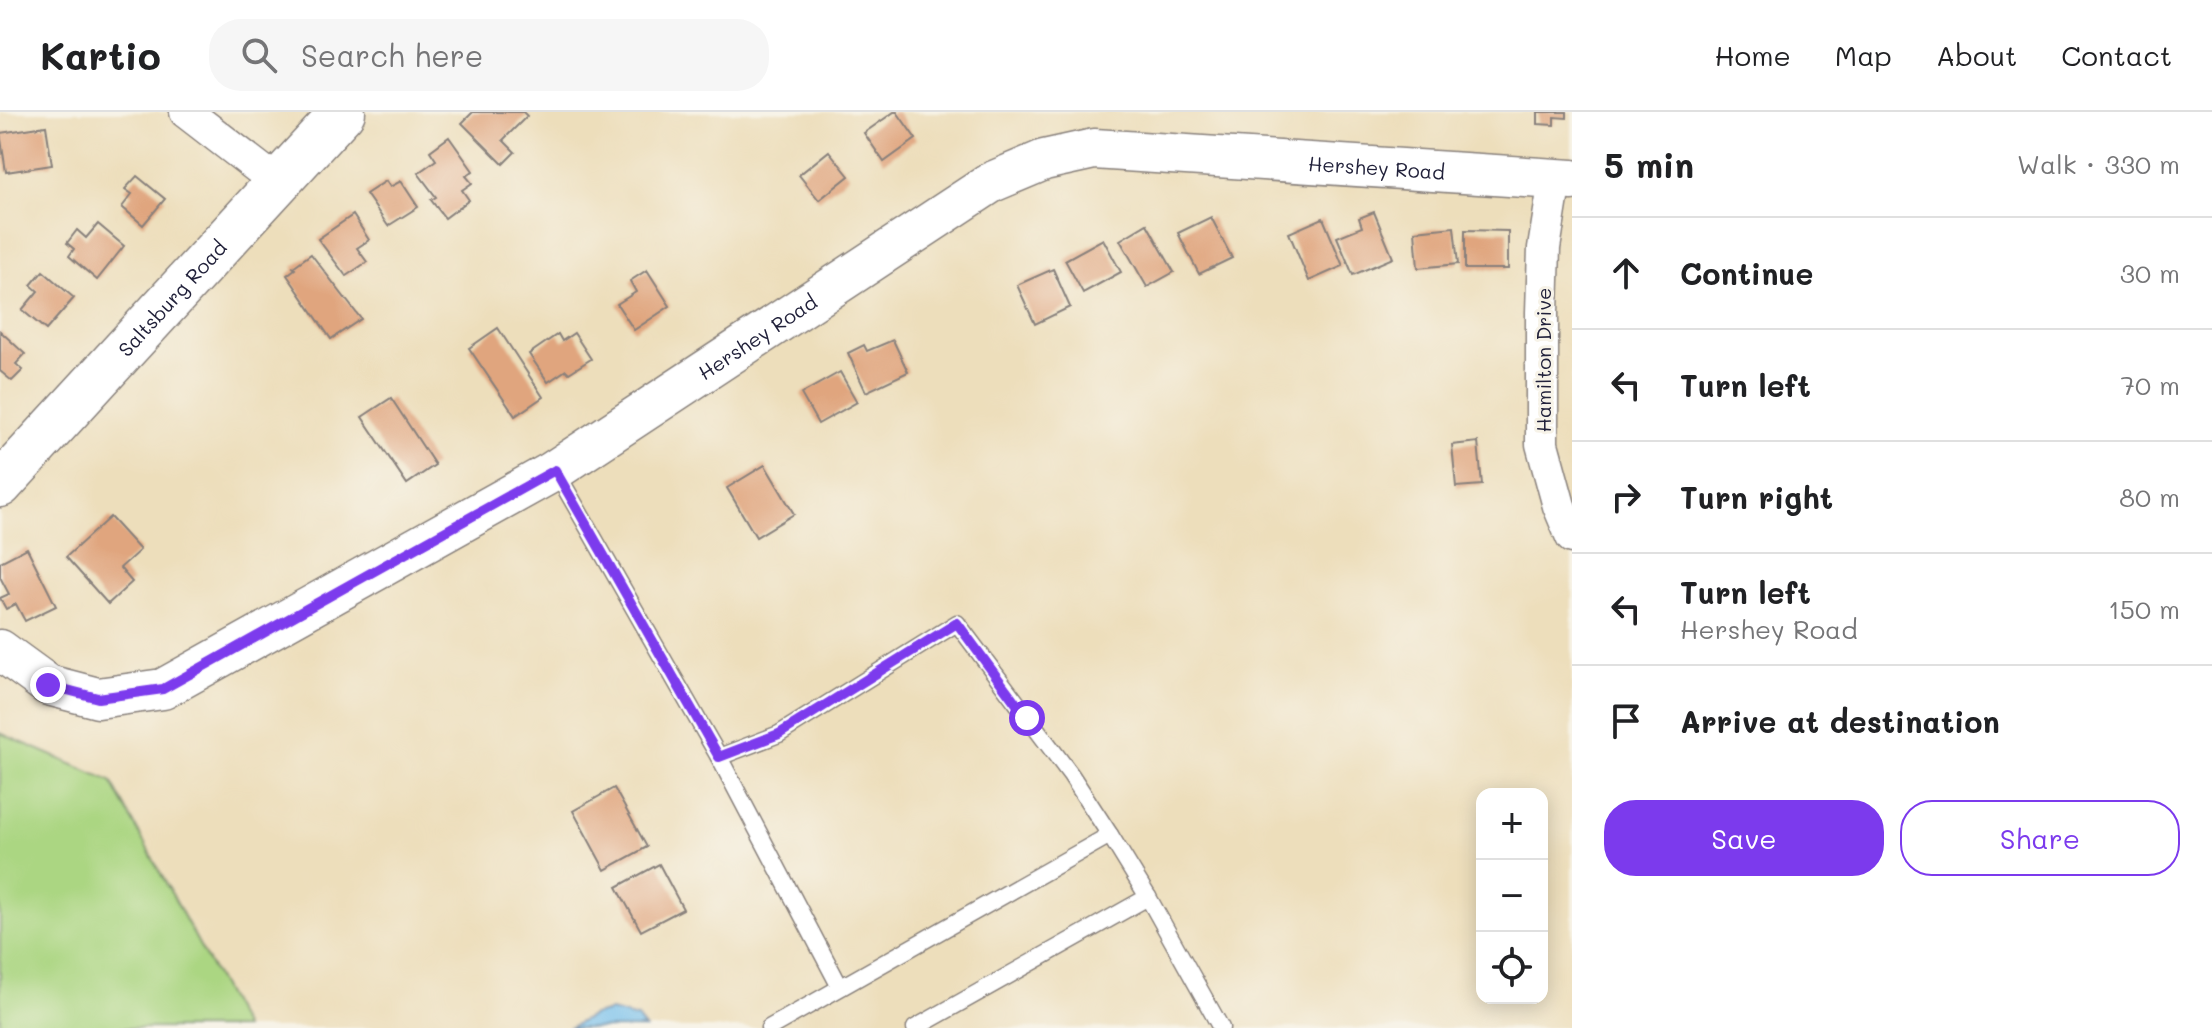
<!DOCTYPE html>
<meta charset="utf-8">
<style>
:root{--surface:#fff;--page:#f6f6f6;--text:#202124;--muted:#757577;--line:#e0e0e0;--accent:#7c3aed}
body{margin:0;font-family:Mali,sans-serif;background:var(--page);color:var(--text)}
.controls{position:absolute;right:24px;bottom:24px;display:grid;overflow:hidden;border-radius:16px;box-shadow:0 4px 20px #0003}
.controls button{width:72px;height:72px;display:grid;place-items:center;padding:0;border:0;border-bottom:2px solid var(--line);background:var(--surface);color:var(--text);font:40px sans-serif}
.stop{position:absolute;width:24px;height:24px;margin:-18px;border:6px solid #7c3aed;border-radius:50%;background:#fff}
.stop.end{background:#7c3aed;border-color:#fff;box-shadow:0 2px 8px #0008}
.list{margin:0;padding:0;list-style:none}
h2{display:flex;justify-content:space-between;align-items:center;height:104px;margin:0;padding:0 32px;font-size:34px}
h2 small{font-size:26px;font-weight:400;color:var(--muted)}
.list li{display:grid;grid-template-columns:52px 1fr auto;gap:24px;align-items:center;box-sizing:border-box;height:112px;padding:0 32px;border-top:2px solid var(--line)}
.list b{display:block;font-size:30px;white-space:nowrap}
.list p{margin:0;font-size:26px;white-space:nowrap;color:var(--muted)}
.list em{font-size:26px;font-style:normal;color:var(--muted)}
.actions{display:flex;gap:16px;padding:24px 32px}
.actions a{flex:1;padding:18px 0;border:2px solid var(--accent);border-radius:32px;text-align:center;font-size:28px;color:var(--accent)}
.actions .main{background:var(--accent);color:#fff}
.icon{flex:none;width:44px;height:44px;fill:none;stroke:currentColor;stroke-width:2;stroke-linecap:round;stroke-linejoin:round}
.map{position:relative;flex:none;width:1572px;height:916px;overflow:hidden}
header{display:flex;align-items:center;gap:48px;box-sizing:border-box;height:112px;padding:0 40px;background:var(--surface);border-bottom:2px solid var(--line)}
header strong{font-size:38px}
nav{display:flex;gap:44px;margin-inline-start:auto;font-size:28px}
.search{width:560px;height:72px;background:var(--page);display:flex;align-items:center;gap:20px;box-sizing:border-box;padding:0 28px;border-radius:32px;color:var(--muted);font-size:30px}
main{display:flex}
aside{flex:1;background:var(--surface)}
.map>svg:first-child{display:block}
</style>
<header>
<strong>Kartio</strong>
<div class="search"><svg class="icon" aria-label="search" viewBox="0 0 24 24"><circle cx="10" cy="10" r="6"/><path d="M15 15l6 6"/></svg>Search here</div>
<nav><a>Home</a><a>Map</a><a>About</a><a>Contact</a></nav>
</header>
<main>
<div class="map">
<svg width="1572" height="916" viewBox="0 0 1572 916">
<rect width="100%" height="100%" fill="#f7f3e8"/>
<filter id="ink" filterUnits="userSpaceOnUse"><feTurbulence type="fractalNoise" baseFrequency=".0125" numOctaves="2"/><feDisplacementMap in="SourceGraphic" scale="16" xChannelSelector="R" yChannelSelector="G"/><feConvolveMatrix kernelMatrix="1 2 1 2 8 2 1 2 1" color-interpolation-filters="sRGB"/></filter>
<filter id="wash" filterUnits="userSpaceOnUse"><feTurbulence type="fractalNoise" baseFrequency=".006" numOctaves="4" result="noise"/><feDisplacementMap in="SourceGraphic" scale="32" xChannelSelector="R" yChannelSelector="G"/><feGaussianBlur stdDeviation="1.8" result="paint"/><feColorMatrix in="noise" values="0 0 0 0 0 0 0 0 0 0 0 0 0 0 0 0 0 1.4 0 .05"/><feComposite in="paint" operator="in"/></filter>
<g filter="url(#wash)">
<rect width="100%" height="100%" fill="#eddebb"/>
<path fill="#abd682" stroke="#667c5e" stroke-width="2" d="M0,621L111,669L244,916H0Z"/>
<path fill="#75c0ee" stroke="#4c7194" stroke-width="2" d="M611,899L637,906L645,916H569L593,903Z"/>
<g id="blocks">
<g fill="#e0a57e">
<path d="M473,0H523L527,4L503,28L515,40L503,52L462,11Z"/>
<path d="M894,0H897L916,27L884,50L864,21Z"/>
<path d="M1538,0H1567V6L1554,5V13L1538,12Z"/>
<path d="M46,14L52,53L6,60L0,21Z"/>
<path d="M449,25L473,59L466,64L472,71L462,78L469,88L445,106L431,88L436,85L418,61L436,48L430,39Z"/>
<path d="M829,39L849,64L819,88L799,63Z"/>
<path d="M137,64L165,87L143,113L122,95L132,82L125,77Z"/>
<path d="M386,69L390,75L401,69L418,95L388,114L366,82Z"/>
<path d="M1374,100L1393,146L1353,163L1337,125L1362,115L1359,106Z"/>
<path d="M353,103L369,128L357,136L367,150L346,164L318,127Z"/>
<path d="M1211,105L1232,146L1199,162L1178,121Z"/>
<path d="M1323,106L1343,154L1309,169L1289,121Z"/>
<path d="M98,112L124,134L97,168L69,144L74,137L67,131L77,118L86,126Z"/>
<path d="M1147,112L1174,160L1147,175L1120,128Z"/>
<path d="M1454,115L1458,152L1418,156L1415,119Z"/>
<path d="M1465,118L1508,119V157H1465Z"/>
<path d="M1103,127L1121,160L1083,181L1065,148Z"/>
<path d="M311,142L361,207L331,227L287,163L295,157L293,155Z"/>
<path d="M1053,157L1070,195L1035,212L1017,173Z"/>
<path d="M647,158L670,194L634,218L617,192L636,180L630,169Z"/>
<path d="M43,159L74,186L46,218L22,198L38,179L31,173Z"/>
<path d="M498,216L543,285L515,304L469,236Z"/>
<path d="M0,219L25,242L16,252L23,258L12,269L0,259Z"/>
<path d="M574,221L591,247L569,261L566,258L548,270L529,242L558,222L562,229Z"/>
<path d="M893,228L908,260L866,280L848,241L864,233L867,239Z"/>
<path d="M840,260L857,290L818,312L801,282Z"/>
<path d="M391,286L435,353L407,372L362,305Z"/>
<path d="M1478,330L1482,373L1456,375L1452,333Z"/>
<path d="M765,353L794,402L756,425L727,376Z"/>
<path d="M110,405L140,438L120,456L132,470L108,492L66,445Z"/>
<path d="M27,436L56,494L25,509L16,492L6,497L0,486L9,482L0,465V450Z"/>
<path d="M614,676L647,735L605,758L573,699Z"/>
<path d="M659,752L683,797L641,819L617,775Z"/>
</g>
</g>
</g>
<g filter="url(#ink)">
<use href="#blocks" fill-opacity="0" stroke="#88807b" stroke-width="2"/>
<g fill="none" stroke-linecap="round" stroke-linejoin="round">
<defs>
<g id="service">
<path d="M555,358L719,645L840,875"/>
<path d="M719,645L779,622L957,511L1071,663L1110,723"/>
<path d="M1148,785L1221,916"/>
<path d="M769,916L1110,723L1148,785L915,916"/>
</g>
<g id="minor">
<path d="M186,0L278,71"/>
<path d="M1555,68L1544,136L1542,200V332L1559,394L1572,425"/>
</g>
<g id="tertiary">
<path id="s1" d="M0,538L48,573L98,586L163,577L552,360L992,70L1044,48L1094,37L1572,68"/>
</g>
<g id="secondary">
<path id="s2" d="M0,373L343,0"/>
</g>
</defs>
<use href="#service" stroke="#88807b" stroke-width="19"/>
<use href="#minor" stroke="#88807b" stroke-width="35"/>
<use href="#tertiary" stroke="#88807b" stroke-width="43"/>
<use href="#secondary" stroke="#88807b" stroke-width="47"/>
<use href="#service" stroke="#fff" stroke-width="16"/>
<use href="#minor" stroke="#fff" stroke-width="32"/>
<use href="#tertiary" stroke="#fff" stroke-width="40"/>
<use href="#secondary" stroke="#fff" stroke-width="44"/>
</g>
</g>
<g fill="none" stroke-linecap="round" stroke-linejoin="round" filter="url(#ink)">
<path stroke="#7c3aed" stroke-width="10" d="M48,573L98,586L163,577L555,358L719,645L779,622L957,511L1027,606"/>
</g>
<g text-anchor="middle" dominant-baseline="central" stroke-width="6" stroke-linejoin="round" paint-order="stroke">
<g font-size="20" fill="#22223b" stroke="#f7f3e8">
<text stroke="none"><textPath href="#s1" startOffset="1540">Hershey Road</textPath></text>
<text stroke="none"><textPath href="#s2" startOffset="254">Saltsburg Road</textPath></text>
<text stroke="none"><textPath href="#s1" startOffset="868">Hershey Road</textPath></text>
<text transform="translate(1543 248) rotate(-90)">Hamilton Drive</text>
</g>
</g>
</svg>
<div class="controls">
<button>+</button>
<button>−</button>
<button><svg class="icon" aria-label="locate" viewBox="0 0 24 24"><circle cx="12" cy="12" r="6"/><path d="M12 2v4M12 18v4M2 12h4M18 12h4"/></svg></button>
</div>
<div class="stop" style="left:1027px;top:606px"></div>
<div class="stop end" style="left:48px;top:573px"></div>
</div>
<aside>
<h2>5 min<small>Walk · 330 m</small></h2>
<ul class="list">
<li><svg class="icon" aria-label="ahead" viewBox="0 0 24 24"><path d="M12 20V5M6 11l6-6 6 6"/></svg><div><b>Continue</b></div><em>30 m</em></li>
<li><svg class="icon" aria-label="left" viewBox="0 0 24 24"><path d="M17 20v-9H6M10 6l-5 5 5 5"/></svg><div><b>Turn left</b></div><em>70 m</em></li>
<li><svg class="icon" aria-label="right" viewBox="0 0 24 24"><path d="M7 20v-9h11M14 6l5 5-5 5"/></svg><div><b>Turn right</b></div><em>80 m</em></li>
<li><svg class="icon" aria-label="left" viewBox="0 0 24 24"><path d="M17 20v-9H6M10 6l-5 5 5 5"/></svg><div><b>Turn left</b><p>Hershey Road</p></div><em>150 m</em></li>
<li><svg class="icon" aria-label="arrive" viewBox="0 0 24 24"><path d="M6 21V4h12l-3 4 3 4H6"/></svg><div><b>Arrive at destination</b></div></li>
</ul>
<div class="actions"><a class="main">Save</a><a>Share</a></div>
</aside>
</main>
